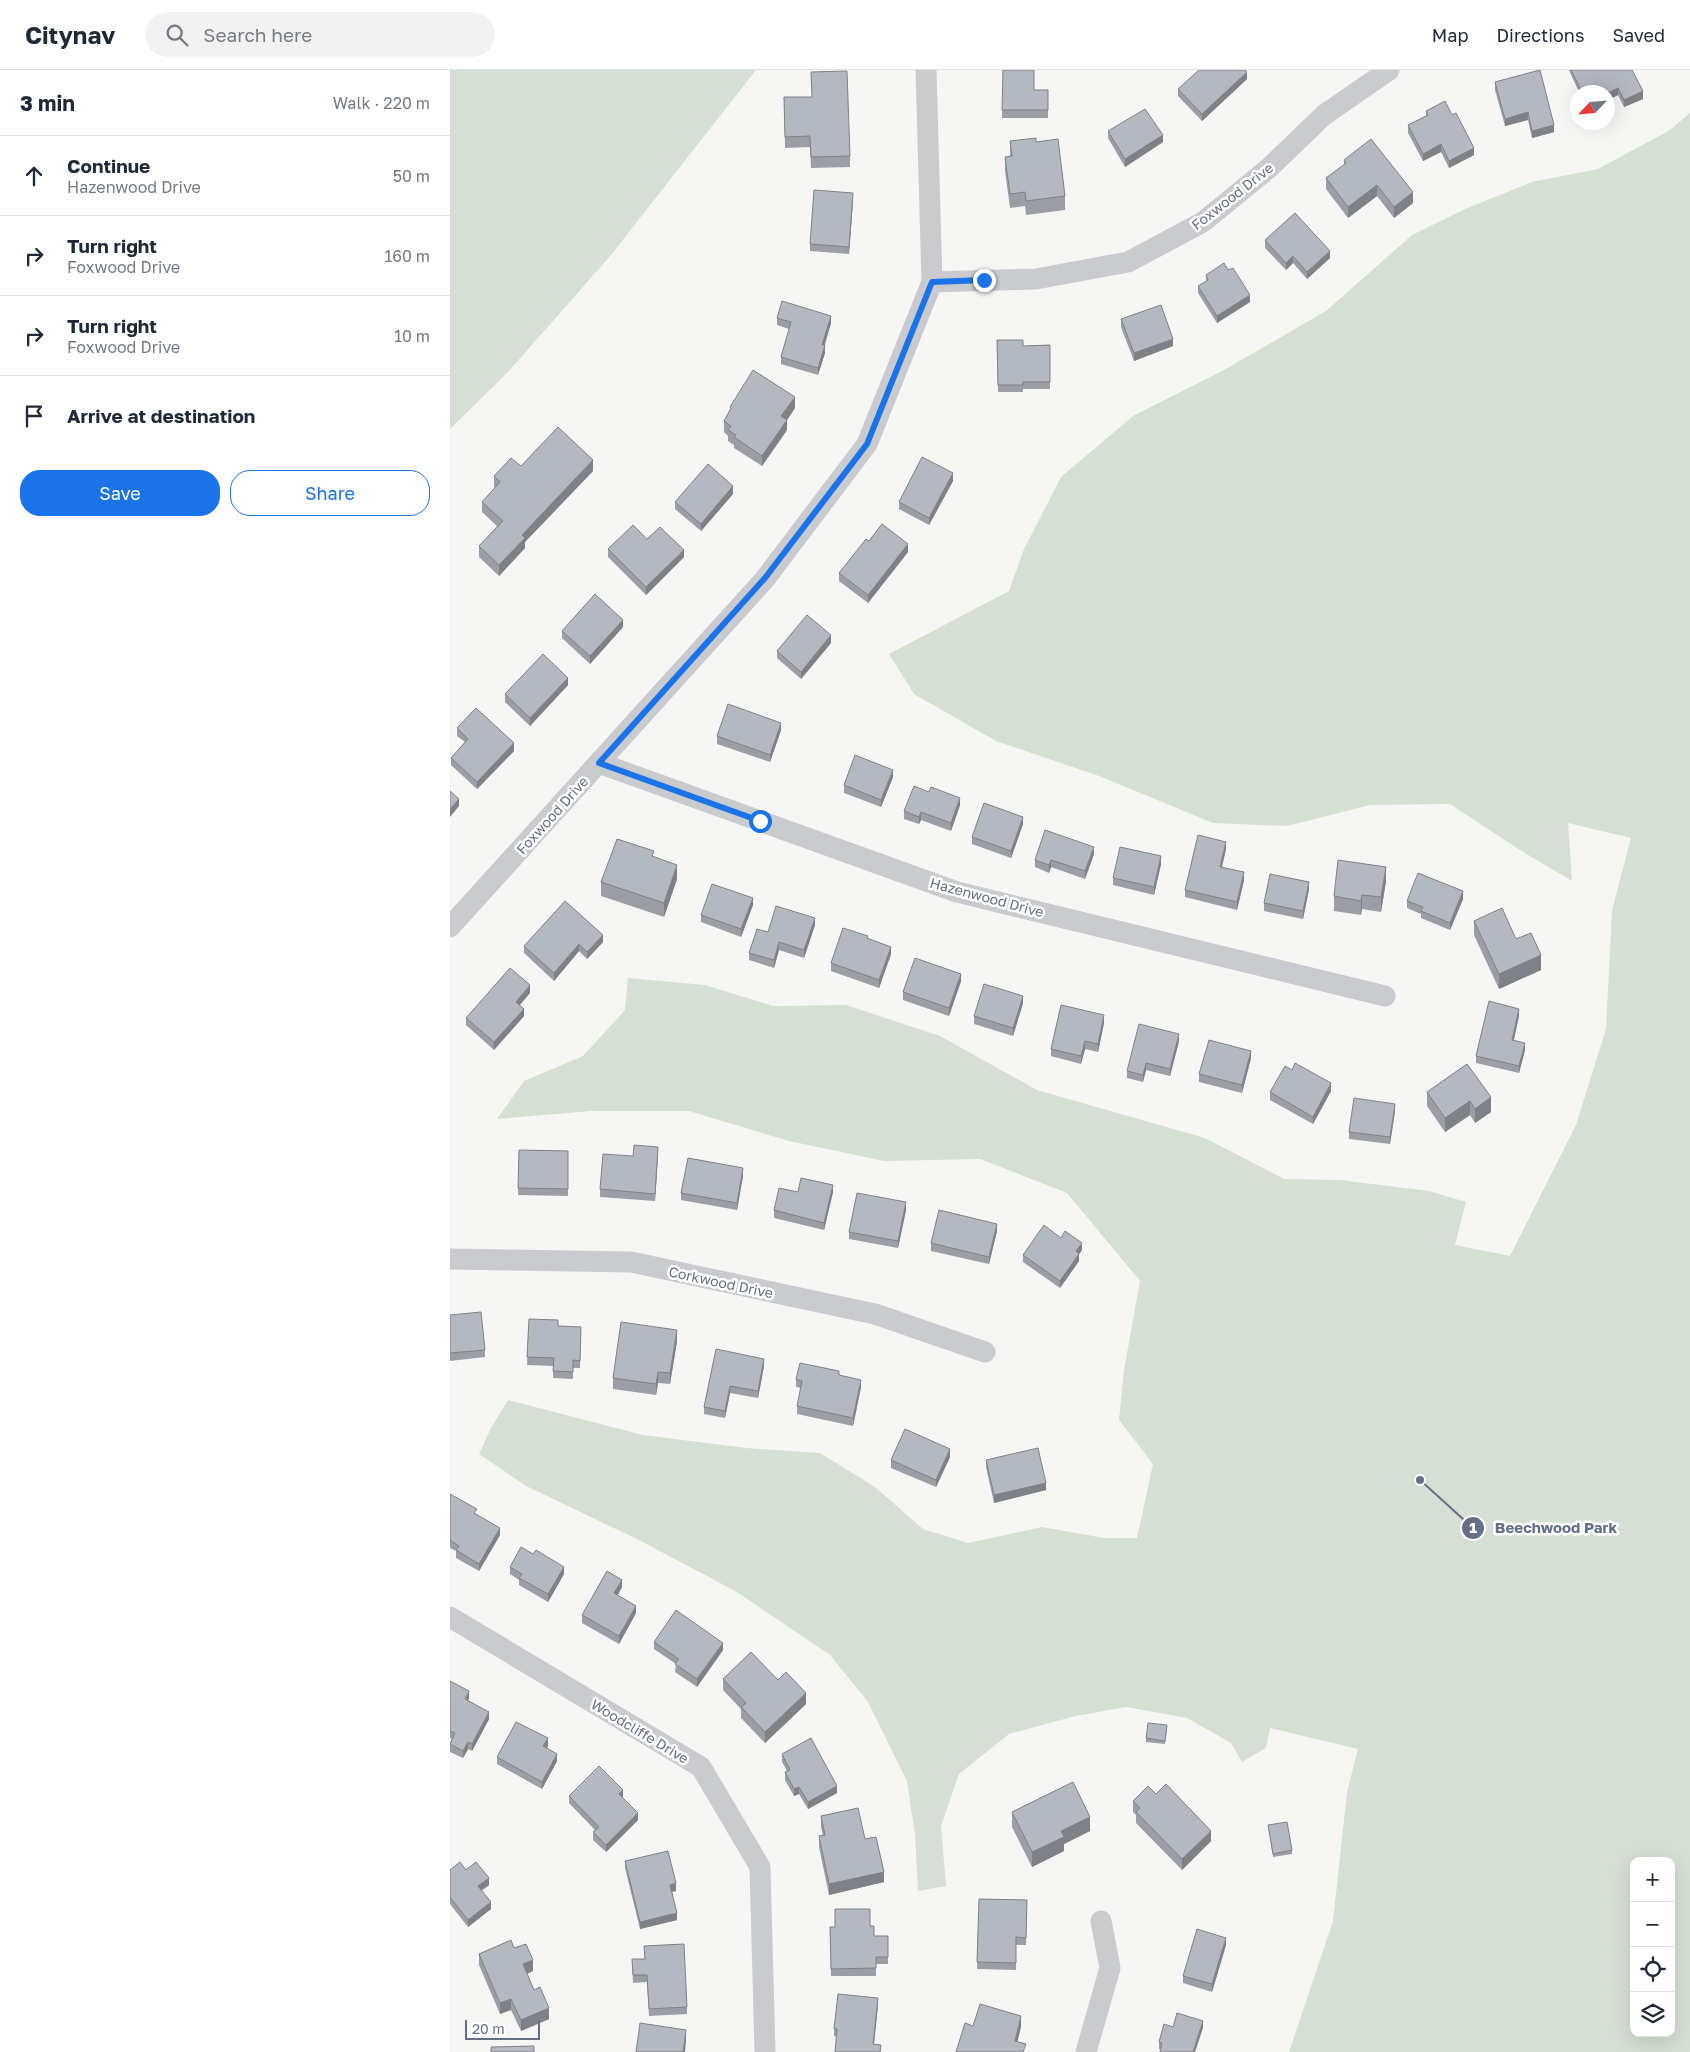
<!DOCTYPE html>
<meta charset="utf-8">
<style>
:root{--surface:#fff;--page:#f2f2f3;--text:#1f2937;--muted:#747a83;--line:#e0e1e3;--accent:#1a73e8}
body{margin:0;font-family:"Golos Text",sans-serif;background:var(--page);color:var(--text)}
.controls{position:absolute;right:15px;bottom:15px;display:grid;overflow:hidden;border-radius:10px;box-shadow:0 5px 20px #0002}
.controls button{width:45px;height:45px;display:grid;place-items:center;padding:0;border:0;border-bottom:1px solid var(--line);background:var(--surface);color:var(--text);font:25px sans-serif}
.compass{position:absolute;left:1120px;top:15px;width:45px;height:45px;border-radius:50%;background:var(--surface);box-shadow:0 5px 20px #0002;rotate:244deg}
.scale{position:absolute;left:15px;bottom:12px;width:75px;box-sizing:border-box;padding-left:5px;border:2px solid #646f87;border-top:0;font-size:14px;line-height:18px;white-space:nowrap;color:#646f87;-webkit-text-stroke:4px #fff;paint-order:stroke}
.stop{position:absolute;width:15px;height:15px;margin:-11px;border:4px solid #1a73e8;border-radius:50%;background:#fff}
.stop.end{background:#1a73e8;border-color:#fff;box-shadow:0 1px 5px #0008}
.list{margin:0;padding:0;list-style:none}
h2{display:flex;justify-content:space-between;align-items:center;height:65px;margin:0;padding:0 20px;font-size:21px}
h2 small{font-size:16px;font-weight:400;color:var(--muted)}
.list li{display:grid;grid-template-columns:32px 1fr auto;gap:15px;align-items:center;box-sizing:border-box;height:80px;padding:0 20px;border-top:1px solid var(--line)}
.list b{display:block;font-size:19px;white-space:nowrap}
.list p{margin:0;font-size:16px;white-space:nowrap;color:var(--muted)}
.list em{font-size:16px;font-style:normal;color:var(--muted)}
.actions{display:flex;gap:10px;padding:15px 20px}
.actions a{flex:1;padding:11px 0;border:1px solid var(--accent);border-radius:20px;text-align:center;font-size:18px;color:var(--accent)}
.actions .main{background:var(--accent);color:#fff}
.icon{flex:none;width:28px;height:28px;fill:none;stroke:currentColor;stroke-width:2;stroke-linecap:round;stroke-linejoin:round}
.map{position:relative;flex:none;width:1240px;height:1982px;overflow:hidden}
header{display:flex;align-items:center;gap:30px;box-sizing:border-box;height:70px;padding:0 25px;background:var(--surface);border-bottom:1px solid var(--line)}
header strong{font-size:24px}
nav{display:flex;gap:28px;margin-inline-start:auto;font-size:18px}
.search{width:350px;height:45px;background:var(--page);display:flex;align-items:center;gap:12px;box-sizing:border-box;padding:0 18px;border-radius:28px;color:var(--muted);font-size:19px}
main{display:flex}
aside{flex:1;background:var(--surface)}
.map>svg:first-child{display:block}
</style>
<header>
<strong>Citynav</strong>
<div class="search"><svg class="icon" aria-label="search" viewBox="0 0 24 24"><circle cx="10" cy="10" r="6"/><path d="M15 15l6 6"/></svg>Search here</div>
<nav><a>Map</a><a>Directions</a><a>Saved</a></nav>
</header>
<main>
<aside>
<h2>3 min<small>Walk · 220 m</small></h2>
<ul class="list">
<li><svg class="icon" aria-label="ahead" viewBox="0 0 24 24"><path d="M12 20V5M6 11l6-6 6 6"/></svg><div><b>Continue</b><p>Hazenwood Drive</p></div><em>50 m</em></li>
<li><svg class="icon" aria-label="right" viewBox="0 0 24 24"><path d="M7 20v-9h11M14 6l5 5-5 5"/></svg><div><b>Turn right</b><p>Foxwood Drive</p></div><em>160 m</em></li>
<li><svg class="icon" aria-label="right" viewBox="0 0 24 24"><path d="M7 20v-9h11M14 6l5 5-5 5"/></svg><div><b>Turn right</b><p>Foxwood Drive</p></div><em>10 m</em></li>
<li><svg class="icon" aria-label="arrive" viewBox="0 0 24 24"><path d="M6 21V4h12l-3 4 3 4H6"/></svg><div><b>Arrive at destination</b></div></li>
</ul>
<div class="actions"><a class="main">Save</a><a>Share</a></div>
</aside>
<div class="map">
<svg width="1240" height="1982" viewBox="0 0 1240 1982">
<rect width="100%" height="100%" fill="#f6f7f4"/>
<g fill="#d6dfd4" fill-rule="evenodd">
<path d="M0,0H306L161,185L58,302L0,359Z"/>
<path d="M1240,43V1982H839L883,1851L897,1722L908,1679L820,1658L816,1678L792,1692L781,1673L737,1648L676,1637L626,1646L559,1664L509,1704L491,1756L496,1816L468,1821L465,1765L457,1711L418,1632L380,1585L287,1522L189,1470L76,1416L29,1384L41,1358L58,1330L193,1365L296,1378L370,1383L425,1417L473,1459L518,1473L592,1457L654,1468H687L703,1394L669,1350L674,1300L690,1211L617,1123L530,1089L434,1091L339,1071L239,1041H141L47,1049L74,1011L133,986L175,940L178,908L255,915L323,936L396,935L490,966L587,1020L755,1068L834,1109L890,1110L979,1121L1016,1132L1005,1175L1060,1186L1126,1055L1156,959L1162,840L1181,768L1118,753L1122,811L1070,780L1000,734L920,735L837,756L763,753L649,706L546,671L464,624L439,584L559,521L574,479L611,407L683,346L774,300L876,241L962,165L1015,139L1082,112L1148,99L1220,60ZM1184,1791H1221V1963H1184Z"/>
</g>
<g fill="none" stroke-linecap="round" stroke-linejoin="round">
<g stroke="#c9cbcf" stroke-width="21">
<path d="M482,212L586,209L678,192L753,152L820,97L874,45L939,0"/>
<path d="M149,693L507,822L935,926"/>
<path d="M0,857L315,509L417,374L482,212L476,0"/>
<path d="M0,1189L181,1192L425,1244L535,1282"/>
<path d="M0,1547L251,1697L310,1797L315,1982"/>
<path d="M636,1982L660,1898L651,1851"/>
</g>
</g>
<g fill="#9b9ea5">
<path d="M553,0L584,20H598V48H552Z"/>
<path d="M1119,0H1182L1193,29L1174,37L1168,25L1158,30V22H1129Z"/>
<path d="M797,9L752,51L728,26V19Z"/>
<path d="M1045,12L1104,62L1082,68L1078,50L1055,56L1045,20Z"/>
<path d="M334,27L400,86V97L361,98L360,77L335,78Z"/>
<path d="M976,41L1024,85L999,98L991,82L973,91L958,63V55L976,46Z"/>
<path d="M658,61L713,72L675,97L658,68Z"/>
<path d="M560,71L586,72L615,126V140L576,145L575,136L560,138L555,101V87L560,86Z"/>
<path d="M894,90L963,133L944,148L927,126L898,148L876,119V108L894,95Z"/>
<path d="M403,130L399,184L360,181V174Z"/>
<path d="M815,170L880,188L857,209L843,193L836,200L815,178Z"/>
<path d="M756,205L800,232L767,253L748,223V216L756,211Z"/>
<path d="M327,248L381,253L375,275V283L368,305L331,294V287L339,259L327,255Z"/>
<path d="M671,249L723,276L684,291L671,257Z"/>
<path d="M547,270L573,276L600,275V319H573V322H548Z"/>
<path d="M280,337L345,338L337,350V360L312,396L284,378V375L278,371V366L274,362V351L280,340Z"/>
<path d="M71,396L143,401L75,472V478L49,506L29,487V476L47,456L32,442V432L45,418L44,417V406Z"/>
<path d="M503,411L479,455L449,439V432Z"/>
<path d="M283,424L251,461L225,439V432Z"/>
<path d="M419,471L458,482L418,533L389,511V503Z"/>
<path d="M158,479L234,487L196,525L158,487Z"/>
<path d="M173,557L140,594L112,568V561Z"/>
<path d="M381,573L351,609L327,588V581Z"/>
<path d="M118,615L80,656L55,632V624Z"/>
<path d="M7,658L64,681L27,719L1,695V688L15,672L7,666Z"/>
<path d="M331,660L320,692L267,674V666Z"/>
<path d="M443,707L431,737L394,723V715Z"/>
<path d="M510,735L501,761L471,750L469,754L454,749V741Z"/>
<path d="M573,754L561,788L522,774V767Z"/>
<path d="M776,779L772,797L794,810L787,840L735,827V820Z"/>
<path d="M644,784L635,809L601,797L599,803L585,797V790Z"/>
<path d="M204,787L227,809L214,847L151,826V812Z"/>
<path d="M711,794L704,825L663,815V808Z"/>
<path d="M936,811L931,842L912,839L911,845L884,841V826Z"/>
<path d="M859,819L853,849L814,841V833Z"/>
<path d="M1013,829L1000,860L971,848V844L957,838V831Z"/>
<path d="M303,835L291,867L251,852V845Z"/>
<path d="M1024,851L1066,869L1091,900L1049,919L1024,865Z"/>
<path d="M365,855L354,888L329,880L324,898L299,890V883L318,862Z"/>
<path d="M418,869L441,884L429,918L381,901V893Z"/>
<path d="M153,872L137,889L129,881L104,911L74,883V876Z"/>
<path d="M511,911L499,946L453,930V922Z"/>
<path d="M80,923L70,935L74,946L44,980L16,955V948Z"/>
<path d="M573,933L563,966L524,954V946Z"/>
<path d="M1069,946L1064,970L1075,980L1069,1003L1026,993V986Z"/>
<path d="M654,953L648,982L635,979L631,994L601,986V979Z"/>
<path d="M729,971L720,1006L696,1000L693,1012L677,1008V1001Z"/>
<path d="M801,988L792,1023L749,1012V1004Z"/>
<path d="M1017,994L1041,1042L1025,1053L1020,1045L995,1062L977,1036V1022Z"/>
<path d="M881,1021L863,1054L820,1030V1022Z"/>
<path d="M945,1041L940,1074L899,1069V1062Z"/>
<path d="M69,1080L118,1081V1126L68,1125Z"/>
<path d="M208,1085L205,1131L150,1127V1119L183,1086Z"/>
<path d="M293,1106L287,1140L231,1130V1123Z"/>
<path d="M348,1122H383L374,1160L324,1148V1140Z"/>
<path d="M456,1140L448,1178L399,1169V1162Z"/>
<path d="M547,1161L539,1194L481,1181V1173Z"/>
<path d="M611,1168L632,1180L629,1184V1191L610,1218L573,1192V1185Z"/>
<path d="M0,1245L35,1280V1287L0,1291Z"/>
<path d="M79,1249L108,1256L131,1257L130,1298H123V1309L103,1308V1296L77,1295Z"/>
<path d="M227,1271L220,1314L208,1313L206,1325L163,1319V1308Z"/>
<path d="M314,1289V1296L308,1328L280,1323L275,1348L254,1344V1337Z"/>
<path d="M389,1305L411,1317L403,1356L347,1344V1336L351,1318L346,1317V1309Z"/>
<path d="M500,1387L486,1417L441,1398V1390Z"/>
<path d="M536,1390L596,1420L544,1433L536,1397Z"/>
<path d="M0,1424L27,1445L50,1465L29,1501L6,1488V1481L0,1478Z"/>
<path d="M60,1497L114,1504L98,1532L69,1515V1510L60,1504Z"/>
<path d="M172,1517L168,1525L186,1543L169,1574L132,1553V1545Z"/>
<path d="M204,1572L273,1580L247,1617L225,1602L226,1594L204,1579Z"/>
<path d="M273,1609L328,1610L356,1634L315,1673L291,1648V1639L273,1620Z"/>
<path d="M0,1611L19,1628L18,1630L39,1649L22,1681L18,1679L13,1688L0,1682V1673L2,1669L0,1668Z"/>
<path d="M717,1659L715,1674L696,1672V1668Z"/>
<path d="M98,1676L96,1678L107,1691L92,1719L47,1694V1687Z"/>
<path d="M332,1684L387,1723L358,1739L349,1724L344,1726L335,1710V1702L337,1701L332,1692Z"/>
<path d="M706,1724L761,1771L732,1800L686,1753V1745L683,1742V1731Z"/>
<path d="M119,1726L173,1728L188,1750L156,1782L143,1770V1762L145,1760L119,1733Z"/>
<path d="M562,1742L640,1761L614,1774V1781L582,1797L562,1757Z"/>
<path d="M371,1746L415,1769L434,1812L379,1825L369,1777V1766H373L371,1757Z"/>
<path d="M818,1755L842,1780V1784L823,1787Z"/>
<path d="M175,1791L226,1821L222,1822L227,1850L190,1859L175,1798Z"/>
<path d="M0,1800H16L39,1815L32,1820L41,1839L18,1857L0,1834Z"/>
<path d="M529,1829L577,1830L576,1875H566V1900L527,1899Z"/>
<path d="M420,1856L424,1866H438V1894H426V1906H381L380,1857Z"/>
<path d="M776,1875L762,1922L733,1913V1906Z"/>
<path d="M64,1878L83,1901L77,1904L84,1920L99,1949L71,1961L61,1940L50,1944L29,1895V1884Z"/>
<path d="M182,1889L237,1937V1944L199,1946L197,1912L183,1913Z"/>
<path d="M428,1935L424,1974L431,1982L384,1966V1959Z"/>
<path d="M723,1957L753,1958L710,1979H709V1972Z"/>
</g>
<g fill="#7e8186">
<path d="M797,2V9L752,51V44Z"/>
<path d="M1168,18V25L1158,30V23Z"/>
<path d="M1193,21V29L1174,37V30Z"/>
<path d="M1078,42V50L1055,56V49Z"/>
<path d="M1104,55V62L1082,68V61Z"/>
<path d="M713,65V72L675,97V89Z"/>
<path d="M991,74V82L973,91V84Z"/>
<path d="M1024,78V85L999,98V91Z"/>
<path d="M927,115V126L898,148V137Z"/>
<path d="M963,122V133L944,148V137Z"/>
<path d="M403,123V130L399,184V177Z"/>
<path d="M880,181V188L857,209V202Z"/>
<path d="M843,186V193L836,200V193Z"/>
<path d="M800,225V232L767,253V246Z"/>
<path d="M381,246V253L372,282V275Z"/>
<path d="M723,269V276L684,291V283Z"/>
<path d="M375,275V283L368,305V298Z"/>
<path d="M345,327V338L337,350V360L312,396V386L331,346Z"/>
<path d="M143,390V401L75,472V478L49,506V495L72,465Z"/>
<path d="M503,403V411L479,455V448Z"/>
<path d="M283,416V424L251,461V454Z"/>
<path d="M458,474V482L418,533V525Z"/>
<path d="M234,480V487L196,525V517Z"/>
<path d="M173,550V557L140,594V586Z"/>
<path d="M381,565V573L351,609V602Z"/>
<path d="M118,608V615L80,656V648Z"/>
<path d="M331,653V660L320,692V685Z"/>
<path d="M64,673V681L27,719V712Z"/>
<path d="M443,700V707L431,737V730Z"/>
<path d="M510,728V735L501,761V753Z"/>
<path d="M9,729V736L0,747V739Z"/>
<path d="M471,742V750L469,754V747Z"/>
<path d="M573,747V754L561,788V781Z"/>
<path d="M776,772V779L770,804V797Z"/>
<path d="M644,777V784L635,809V801Z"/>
<path d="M711,786V794L704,825V817Z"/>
<path d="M601,790V797L599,803V795Z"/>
<path d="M227,795V809L214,847V833Z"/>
<path d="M936,797V811L931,842V827Z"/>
<path d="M794,802V810L787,840V832Z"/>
<path d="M859,812V819L853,849V841Z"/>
<path d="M1013,821V829L1000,860V853Z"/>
<path d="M912,825V839L911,845V831Z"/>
<path d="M303,828V835L291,867V859Z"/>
<path d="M365,848V855L354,888V880Z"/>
<path d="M153,865V872L137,889V882Z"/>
<path d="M329,872V880L324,898V890Z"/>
<path d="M129,874V881L104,911V903Z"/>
<path d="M441,877V884L429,918V910Z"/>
<path d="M1091,885V900L1049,919V904Z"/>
<path d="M511,904V911L499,946V938Z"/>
<path d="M80,915V923L66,939V932Z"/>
<path d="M573,926V933L563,966V958Z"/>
<path d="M74,939V946L44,980V972Z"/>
<path d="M1069,939V946L1062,977V970Z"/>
<path d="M654,945V953L648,982V974Z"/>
<path d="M729,964V971L720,1006V999Z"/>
<path d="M635,971V979L631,994V986Z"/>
<path d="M1075,973V980L1069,1003V996Z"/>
<path d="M801,981V988L792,1023V1015Z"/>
<path d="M696,993V1000L693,1012V1005Z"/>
<path d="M881,1013V1021L863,1054V1047Z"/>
<path d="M1041,1027V1042L1025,1053V1039Z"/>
<path d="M1020,1031V1045L995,1062V1048Z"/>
<path d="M945,1034V1041L940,1074V1067Z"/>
<path d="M208,1077V1085L205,1131V1124Z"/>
<path d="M293,1098V1106L287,1140V1133Z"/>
<path d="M383,1115V1122L374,1160V1153Z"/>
<path d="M456,1132V1140L448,1178V1171Z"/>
<path d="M547,1154V1161L539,1194V1187Z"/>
<path d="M632,1173V1180L629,1184V1191L610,1218V1211L626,1181Z"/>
<path d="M227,1260V1271L220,1314V1303Z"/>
<path d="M314,1289V1296L308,1328V1321Z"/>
<path d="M208,1302V1313L206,1325V1314Z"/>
<path d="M411,1310V1317L403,1356V1348Z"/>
<path d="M280,1316V1323L275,1348V1341Z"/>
<path d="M500,1379V1387L486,1417V1410Z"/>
<path d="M596,1413V1420L544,1433V1425Z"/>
<path d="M50,1458V1465L29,1501V1494Z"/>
<path d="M114,1497V1504L98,1532V1524Z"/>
<path d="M172,1510V1517L164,1530V1523Z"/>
<path d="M186,1536V1543L169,1574V1566Z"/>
<path d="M273,1573V1580L247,1617V1609Z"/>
<path d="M19,1621V1628L15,1636V1629Z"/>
<path d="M356,1623V1634L315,1673V1662Z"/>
<path d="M39,1642V1649L22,1681V1674Z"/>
<path d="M98,1668V1676L93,1684V1676Z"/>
<path d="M18,1672V1679L13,1688V1681Z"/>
<path d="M107,1684V1691L92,1719V1712Z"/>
<path d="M387,1716V1723L358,1739V1732Z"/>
<path d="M349,1717V1724L344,1726V1719Z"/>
<path d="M173,1720V1728L169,1724Z"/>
<path d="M188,1743V1750L156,1782V1775Z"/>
<path d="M640,1747V1761L614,1774V1781L582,1797V1782L611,1761Z"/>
<path d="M761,1761V1771L732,1800V1789Z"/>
<path d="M434,1802V1812L379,1825V1814Z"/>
<path d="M39,1808V1815L28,1823V1816Z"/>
<path d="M226,1813V1821L220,1822V1815Z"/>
<path d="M41,1832V1839L18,1857V1850Z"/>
<path d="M227,1843V1850L190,1859V1852Z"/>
<path d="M776,1868V1875L762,1922V1914Z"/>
<path d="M83,1890V1901L73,1905V1894Z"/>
<path d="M428,1928V1935L423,1982V1974Z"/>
<path d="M61,1929V1940L50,1944V1933Z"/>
<path d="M99,1938V1949L71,1961V1950Z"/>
<path d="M571,1946V1957L565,1982V1971Z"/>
<path d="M753,1951V1958L745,1982H743Z"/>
<path d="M236,1960V1971L235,1982H233Z"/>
</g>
<g fill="#b4b8c0" stroke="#7e8186">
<path d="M553,0H584V20H598V40H552Z"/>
<path d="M749,0H795L797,2L752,44L728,19Z"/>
<path d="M1090,0L1104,55L1082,61L1078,42L1055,49L1045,12Z"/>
<path d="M1121,0H1182L1193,21L1174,30L1168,18L1158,23L1132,22Z"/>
<path d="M397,1L400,86L361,87L360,66L335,67L334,27H362L361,2Z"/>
<path d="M995,31L1002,45L1006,43L1024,78L999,91L991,74L973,84L958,55L978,45L976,41Z"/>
<path d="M695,39L713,65L675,89L658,61Z"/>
<path d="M586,68V72L608,69L615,126L576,131L575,122L560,124L555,87L562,86L560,71Z"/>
<path d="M921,69L963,122L944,137L927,115L898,137L876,108L896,93L894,90Z"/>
<path d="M364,120L403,123L399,177L360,174Z"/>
<path d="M845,143L880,181L857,202L843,186L836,193L815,170Z"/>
<path d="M774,193L778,200L783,198L800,225L767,246L748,216L758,210L756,205Z"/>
<path d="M332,231L381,246L372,275H375L368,298L331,287L341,252L327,248Z"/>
<path d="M711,235L723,269L684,283L671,249Z"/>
<path d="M547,270H573V276L600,275V312H573V315H548Z"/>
<path d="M303,300L345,327L331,346L337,350L312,386L284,367L286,365L278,360L281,356L274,351L281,338L280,337Z"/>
<path d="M108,357L143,390L72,465L75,468L49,495L29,476L53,451L32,432L50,412L44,406L61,388L71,396Z"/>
<path d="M472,387L503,403L479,448L449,432Z"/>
<path d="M258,394L283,416L251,454L225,432Z"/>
<path d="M432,454L458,474L418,525L389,503L416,469L419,471Z"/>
<path d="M183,455L197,469L210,457L234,480L196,517L158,479Z"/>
<path d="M145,524L173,550L140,586L112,561Z"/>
<path d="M357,545L381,565L351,602L327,581Z"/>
<path d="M93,584L118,608L80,648L55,624Z"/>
<path d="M278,634L331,653L320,685L267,666Z"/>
<path d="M26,638L64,673L27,712L1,688L18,669L7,658Z"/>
<path d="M405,685L443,700L431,730L394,715Z"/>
<path d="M464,716L479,722L481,717L510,728L501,753L471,742L469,747L454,741Z"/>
<path d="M0,721L9,729L0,739Z"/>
<path d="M534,733L573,747L561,781L522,767Z"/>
<path d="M595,760L644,777L635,801L601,790L599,795L585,790Z"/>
<path d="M748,765L776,772L770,797L794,802L787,832L735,820Z"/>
<path d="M167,769L204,781L202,786L227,795L214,833L151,812Z"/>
<path d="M670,777L711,786L704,817L663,808Z"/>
<path d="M888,790L936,797L931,827L912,825L911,831L884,826Z"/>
<path d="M968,803L1013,821L1000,853L971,841L973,837L957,831Z"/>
<path d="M820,804L859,812L853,841L814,833Z"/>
<path d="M262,814L303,828L291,859L251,845Z"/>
<path d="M115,831L153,865L137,882L129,874L104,903L74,876Z"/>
<path d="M326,836L365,848L354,880L329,872L324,890L299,883L307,859L318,862Z"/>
<path d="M1052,838L1066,869L1081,863L1091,885L1049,904L1024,851Z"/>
<path d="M393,858L418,866L417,868L441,877L429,910L381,893Z"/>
<path d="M465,888L511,904L499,938L453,922Z"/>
<path d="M60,898L80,915L66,932L74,939L44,972L16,948Z"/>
<path d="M534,914L573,926L563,958L524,946Z"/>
<path d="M1039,931L1069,939L1062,970L1075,973L1069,996L1026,986Z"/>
<path d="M611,935L654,945L648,974L635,971L631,986L601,979Z"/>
<path d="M689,954L729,964L720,999L696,993L693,1005L677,1001Z"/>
<path d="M759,970L801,981L792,1015L749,1004Z"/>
<path d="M845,993L881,1013L863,1047L820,1022L835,996L842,1000Z"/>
<path d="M1017,994L1041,1027L1025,1039L1020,1031L995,1048L977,1022Z"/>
<path d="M904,1028L945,1034L940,1067L899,1062Z"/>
<path d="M184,1075L208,1077L205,1124L150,1119L153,1084L183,1086Z"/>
<path d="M69,1080L118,1081V1119L68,1118Z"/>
<path d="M238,1088L293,1098L287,1133L231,1123Z"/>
<path d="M351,1108L383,1115L374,1153L324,1140L329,1118L348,1122Z"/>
<path d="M407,1123L456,1132L448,1171L399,1162Z"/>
<path d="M489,1140L547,1154L539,1187L481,1173Z"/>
<path d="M594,1155L611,1168L615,1161L632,1173L626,1181L629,1184L610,1211L573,1185Z"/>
<path d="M31,1242L35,1280L0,1283V1245Z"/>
<path d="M79,1249L108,1250V1256L131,1257L130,1291L123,1290V1302L103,1301L104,1288L77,1287Z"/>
<path d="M171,1252L227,1260L220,1303L208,1302L206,1314L163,1308Z"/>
<path d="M266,1279L314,1289L308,1321L280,1316L275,1341L254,1337Z"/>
<path d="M350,1293L389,1301V1305L411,1310L403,1348L347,1336L352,1311L346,1309Z"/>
<path d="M455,1359L500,1379L486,1410L441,1390Z"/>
<path d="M588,1378L596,1413L544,1425L536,1390Z"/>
<path d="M0,1424L27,1439L24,1443L50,1458L29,1494L6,1480L9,1476L0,1470Z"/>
<path d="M71,1477L83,1484L86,1480L114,1497L98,1524L69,1508L72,1504L60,1497Z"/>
<path d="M157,1501L172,1510L164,1523L186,1536L169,1566L132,1545Z"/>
<path d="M226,1540L273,1573L247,1609L225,1594L229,1589L204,1572Z"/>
<path d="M301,1582L328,1610L336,1602L356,1623L315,1662L291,1637L296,1633L273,1609Z"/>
<path d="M0,1611L19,1621L15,1629L39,1642L22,1674L18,1672L13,1681L0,1674L5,1663L0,1661Z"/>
<path d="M66,1652L98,1668L93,1676L107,1684L92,1712L47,1687Z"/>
<path d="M698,1653L717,1655L715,1671L696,1668Z"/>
<path d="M361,1668L387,1716L358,1732L349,1717L344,1719L335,1702L340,1700L332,1684Z"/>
<path d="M149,1696L173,1720L169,1724L188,1743L156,1775L143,1762L149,1757L119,1726Z"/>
<path d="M623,1712L640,1747L611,1761L614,1767L582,1782L562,1742Z"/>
<path d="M716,1714L761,1761L732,1789L686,1742L690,1738L683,1731L698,1716L706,1724Z"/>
<path d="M408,1738L415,1769L426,1767L434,1802L379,1814L369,1766L375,1765L371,1746Z"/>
<path d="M837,1752L842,1780L823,1784L818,1755Z"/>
<path d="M218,1781L226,1813L220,1815L227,1843L190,1852L175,1791Z"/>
<path d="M10,1792L16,1800L26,1792L39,1808L28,1816L41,1832L18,1850L0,1827V1800Z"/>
<path d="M529,1829L577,1830L576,1868L566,1867V1893L527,1892Z"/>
<path d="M385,1839H420V1856H424V1866H438V1887H426V1898L381,1899L380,1857H385Z"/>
<path d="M747,1859L776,1868L762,1914L733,1906Z"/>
<path d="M61,1870L64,1878L76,1874L83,1890L73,1894L84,1920L90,1917L99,1938L71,1950L61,1929L50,1933L29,1884Z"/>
<path d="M234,1874L237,1937L199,1939L197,1905H183L182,1889H195L194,1876Z"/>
<path d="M388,1924L428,1928L423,1974L431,1975L430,1982H385L387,1959H384Z"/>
<path d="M530,1934L571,1946L565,1971L576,1974L573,1982H506L515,1953L523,1956Z"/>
<path d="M727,1943L753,1951L743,1982H710L712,1973L709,1972L714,1954L723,1957Z"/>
<path d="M190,1953L236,1960L233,1982H186Z"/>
<path d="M84,1976V1982H41V1977Z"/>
</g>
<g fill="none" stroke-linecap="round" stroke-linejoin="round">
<path stroke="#1a73e8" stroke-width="6" d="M310,751L149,693L315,508L417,374L482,212L534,210"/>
</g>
<g text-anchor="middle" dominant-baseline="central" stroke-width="5" stroke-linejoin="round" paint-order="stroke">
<g font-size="14" fill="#646f87" stroke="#fff">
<text transform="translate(782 126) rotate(-38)">Foxwood Drive</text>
<text transform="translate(102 745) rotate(-48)">Foxwood Drive</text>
<text transform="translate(537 827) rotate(15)">Hazenwood Drive</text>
<text transform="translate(271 1212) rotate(12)">Corkwood Drive</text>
<text transform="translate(190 1661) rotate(31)">Woodcliffe Drive</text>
</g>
</g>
<path fill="none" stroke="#646f87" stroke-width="2" d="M970 1410L1023 1458"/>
<g fill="#646f87" stroke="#fff" stroke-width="2">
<circle cx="970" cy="1410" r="5"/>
<circle cx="1023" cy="1458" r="12"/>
</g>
<g font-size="15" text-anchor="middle" font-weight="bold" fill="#fff">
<text x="1023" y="1463">1</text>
</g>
<g font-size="15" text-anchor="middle" font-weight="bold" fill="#646f87" stroke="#fff" stroke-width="5" stroke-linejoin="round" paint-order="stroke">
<text x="1106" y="1463">Beechwood Park</text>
</g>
</svg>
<div class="controls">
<button>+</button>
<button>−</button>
<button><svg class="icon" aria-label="locate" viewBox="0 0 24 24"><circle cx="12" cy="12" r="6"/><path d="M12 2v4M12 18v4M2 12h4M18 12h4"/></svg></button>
<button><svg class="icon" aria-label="layers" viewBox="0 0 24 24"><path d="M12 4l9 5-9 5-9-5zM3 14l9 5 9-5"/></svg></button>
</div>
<svg class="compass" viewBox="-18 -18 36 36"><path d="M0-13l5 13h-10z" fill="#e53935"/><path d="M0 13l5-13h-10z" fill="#747a83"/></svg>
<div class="scale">20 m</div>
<div class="stop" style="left:310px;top:751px"></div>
<div class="stop end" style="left:534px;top:210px"></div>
</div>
</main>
